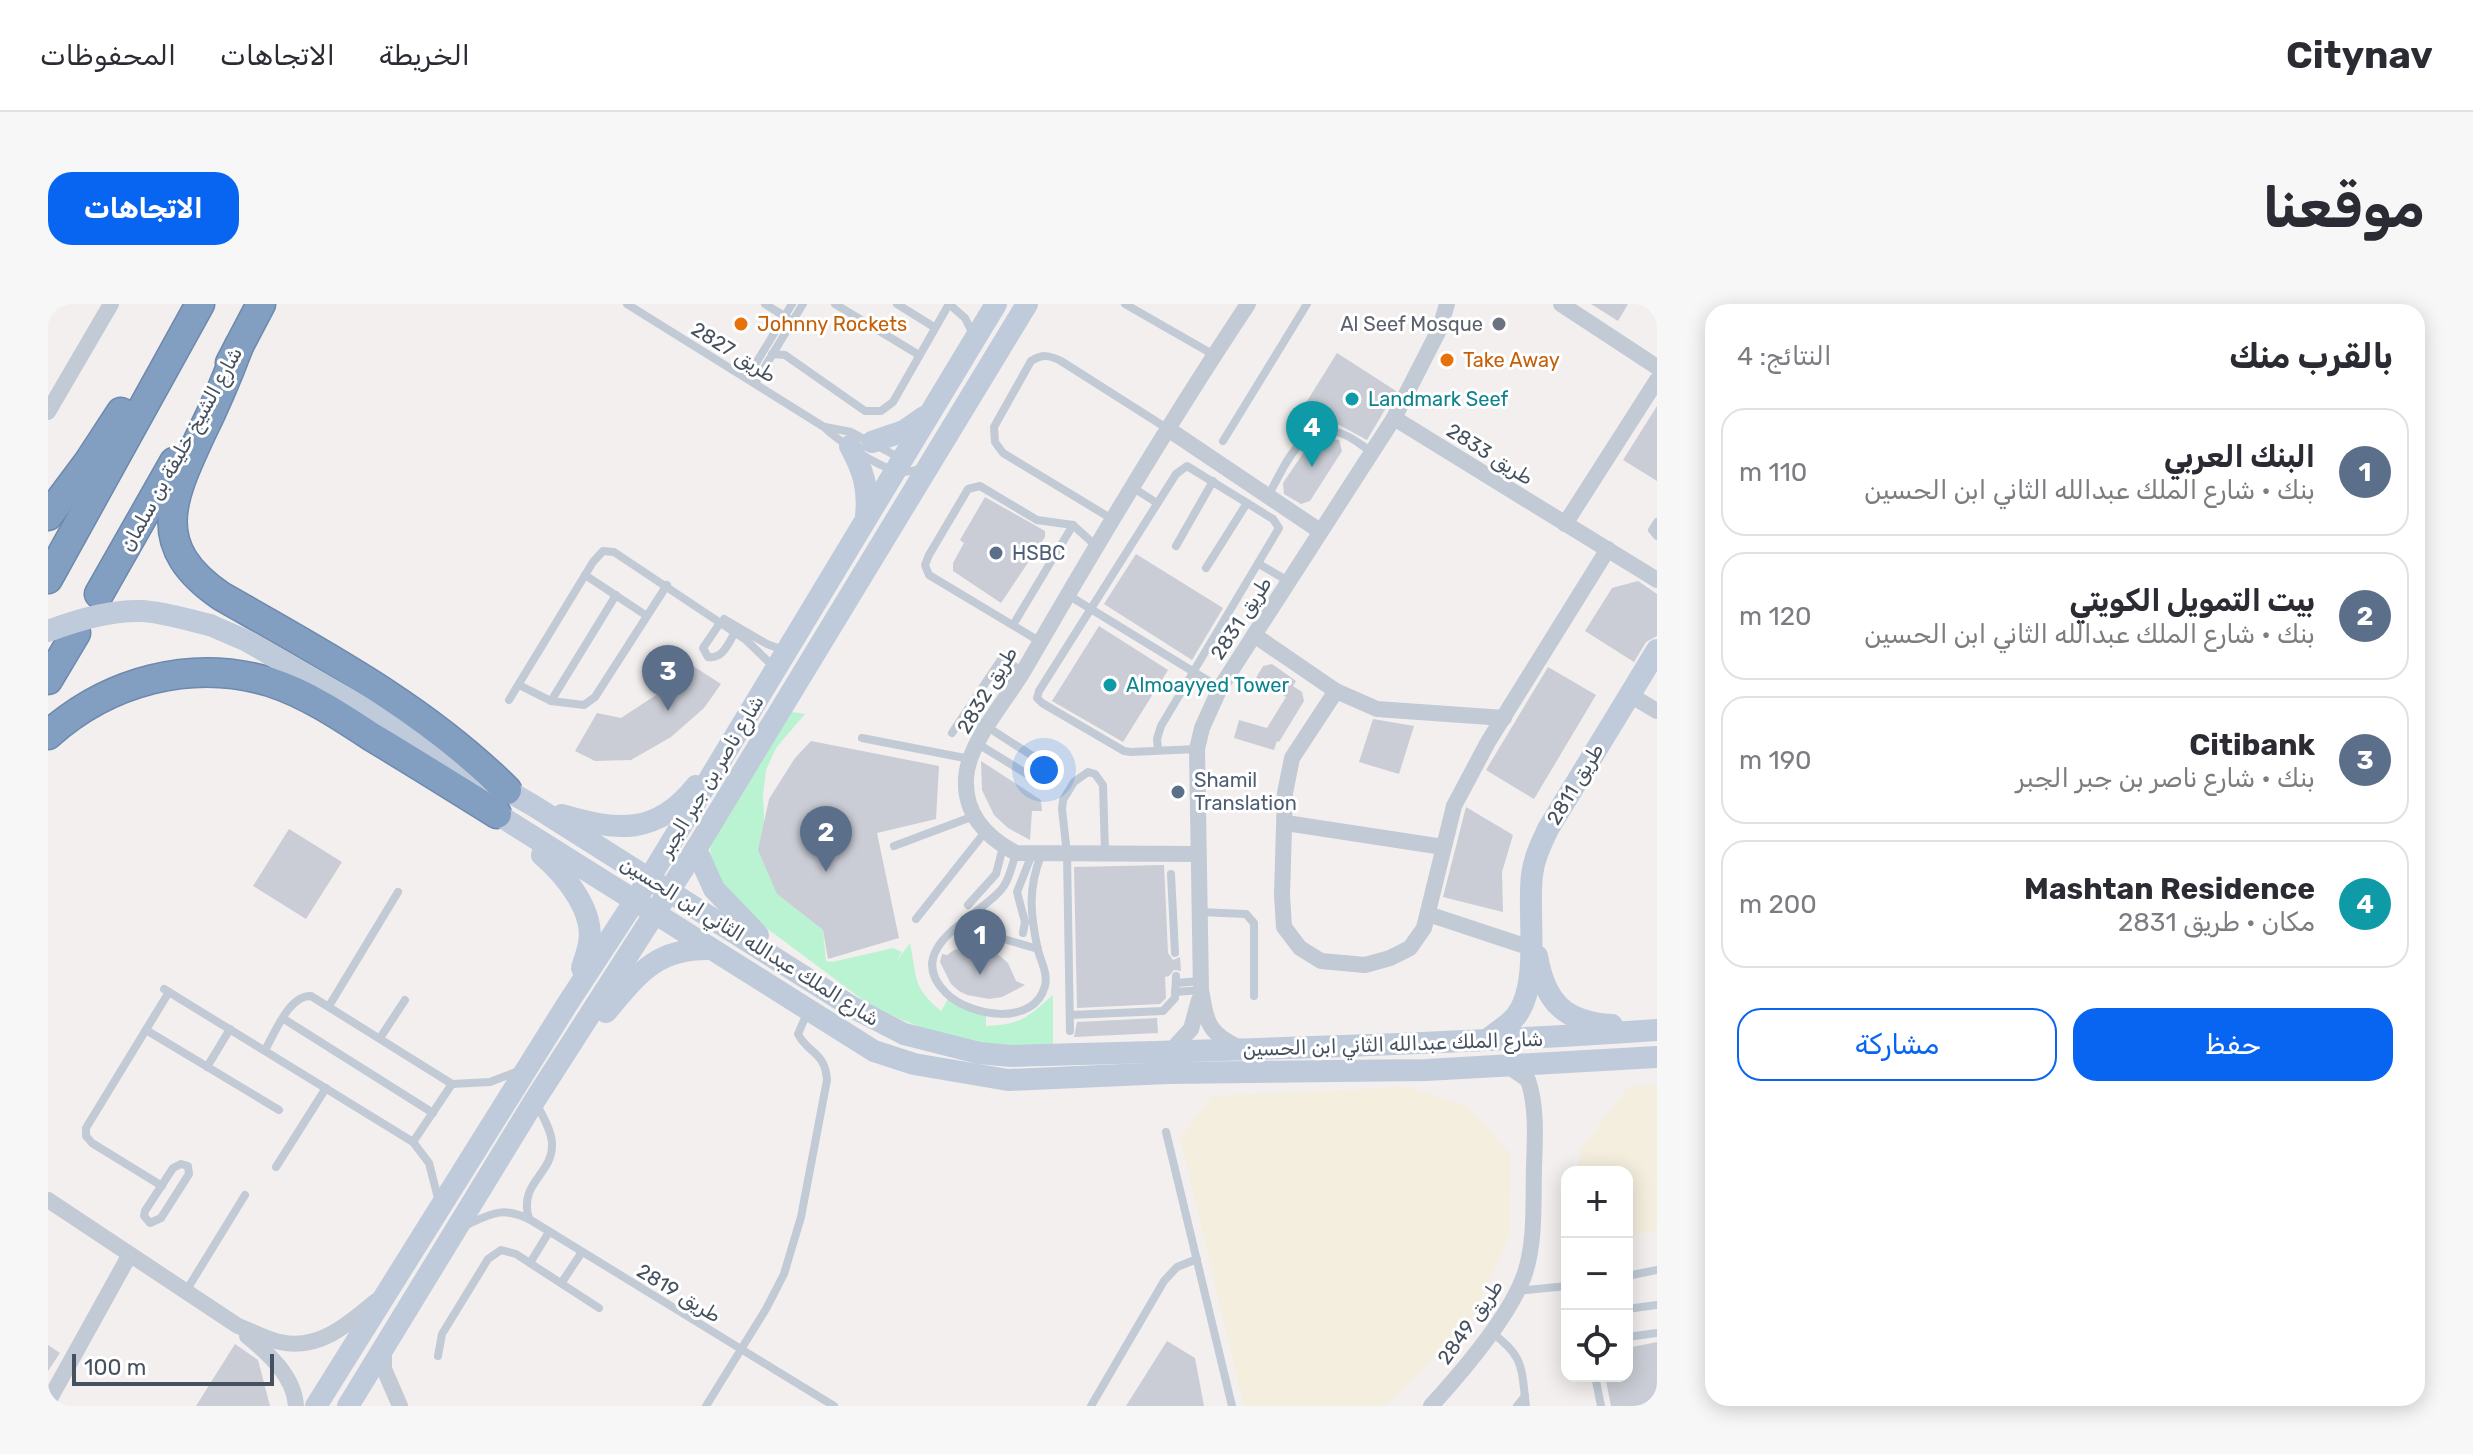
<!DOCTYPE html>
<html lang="ar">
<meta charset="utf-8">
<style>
:root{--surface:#fff;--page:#f7f7f7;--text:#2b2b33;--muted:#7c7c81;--line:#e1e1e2;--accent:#0865f2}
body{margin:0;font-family:Rubik,Cairo,sans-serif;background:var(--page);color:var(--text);direction:rtl}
.controls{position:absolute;right:24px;bottom:24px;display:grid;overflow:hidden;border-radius:16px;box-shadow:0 4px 20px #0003}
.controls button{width:72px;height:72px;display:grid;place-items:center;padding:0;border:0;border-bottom:2px solid var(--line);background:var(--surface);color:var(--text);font:40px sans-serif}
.scale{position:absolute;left:24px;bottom:20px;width:202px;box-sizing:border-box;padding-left:8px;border:4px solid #45515e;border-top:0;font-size:22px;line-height:28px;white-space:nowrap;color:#45515e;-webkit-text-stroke:6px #fff;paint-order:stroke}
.you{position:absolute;left:996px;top:466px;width:28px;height:28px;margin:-20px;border:6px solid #fff;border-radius:50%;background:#1a73e8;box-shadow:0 0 0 12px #1a73e833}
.badge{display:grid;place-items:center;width:52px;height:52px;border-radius:50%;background:var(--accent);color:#fff;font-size:26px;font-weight:700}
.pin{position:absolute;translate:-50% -66px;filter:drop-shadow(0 2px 4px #0008)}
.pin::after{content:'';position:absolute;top:42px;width:28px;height:24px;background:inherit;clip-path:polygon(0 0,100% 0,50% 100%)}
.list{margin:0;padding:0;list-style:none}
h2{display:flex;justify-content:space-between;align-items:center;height:104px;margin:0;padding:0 32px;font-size:34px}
h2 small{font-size:26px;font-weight:400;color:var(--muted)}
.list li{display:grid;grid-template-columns:52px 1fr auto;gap:24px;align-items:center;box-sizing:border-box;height:128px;margin:0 16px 16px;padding:0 16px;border:2px solid var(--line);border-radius:24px}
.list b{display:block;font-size:30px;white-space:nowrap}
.list p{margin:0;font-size:26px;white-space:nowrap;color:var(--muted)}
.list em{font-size:26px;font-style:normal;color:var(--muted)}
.actions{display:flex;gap:16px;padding:24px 32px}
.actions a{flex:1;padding:18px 0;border:2px solid var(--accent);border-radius:24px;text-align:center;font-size:28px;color:var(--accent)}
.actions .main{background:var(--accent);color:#fff}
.icon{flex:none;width:44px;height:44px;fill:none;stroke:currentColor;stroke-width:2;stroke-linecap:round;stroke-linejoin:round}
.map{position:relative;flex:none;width:1609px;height:1102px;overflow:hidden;direction:ltr;border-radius:24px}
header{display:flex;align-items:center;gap:48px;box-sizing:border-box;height:112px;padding:0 40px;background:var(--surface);border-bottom:2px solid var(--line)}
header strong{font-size:38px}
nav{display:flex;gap:44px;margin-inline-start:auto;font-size:28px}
.intro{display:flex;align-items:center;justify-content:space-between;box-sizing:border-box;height:192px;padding:0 48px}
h1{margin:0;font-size:56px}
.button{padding:20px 36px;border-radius:24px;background:var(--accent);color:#fff;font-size:28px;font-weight:700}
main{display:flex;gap:48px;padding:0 48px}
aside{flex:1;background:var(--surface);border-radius:24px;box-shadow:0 4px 20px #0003}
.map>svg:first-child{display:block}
</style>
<header>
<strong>Citynav</strong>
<nav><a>الخريطة</a><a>الاتجاهات</a><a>المحفوظات</a></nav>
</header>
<div class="intro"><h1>موقعنا</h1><a class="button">الاتجاهات</a></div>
<main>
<aside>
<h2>بالقرب منك<small>النتائج: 4</small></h2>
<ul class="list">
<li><span class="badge" style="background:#5c6f8a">1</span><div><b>البنك العربي</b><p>بنك · شارع الملك عبدالله الثاني ابن الحسين</p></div><em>110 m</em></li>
<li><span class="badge" style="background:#5c6f8a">2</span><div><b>بيت التمويل الكويتي</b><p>بنك · شارع الملك عبدالله الثاني ابن الحسين</p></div><em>120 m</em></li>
<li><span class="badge" style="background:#5c6f8a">3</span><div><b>Citibank</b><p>بنك · شارع ناصر بن جبر الجبر</p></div><em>190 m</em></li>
<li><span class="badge" style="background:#0f9aa8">4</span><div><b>Mashtan Residence</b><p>مكان · طريق 2831</p></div><em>200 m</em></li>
</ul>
<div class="actions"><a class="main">حفظ</a><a>مشاركة</a></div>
</aside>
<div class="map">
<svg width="1609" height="1102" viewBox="0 0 1609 1102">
<rect width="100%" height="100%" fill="#f2efee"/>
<path fill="#b9f3d2" d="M744,408L757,410L728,444L718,466L715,491L717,533L729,590L775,626L778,657L784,658L845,644L854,648L848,658L862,639C869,673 864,683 893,707L900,695L938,711V722C974,721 979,713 1005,691V743H941L903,735L852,715L819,699L717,623L672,577L663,556L662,540Z"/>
<g fill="#f4eede">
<path d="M1609,781V927L1579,931V868H1530L1532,847L1581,782Z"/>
<path d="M1360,783L1416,801L1463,850L1461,933L1425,1012L1338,1102H1196L1132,834L1164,792Z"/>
</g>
<g fill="#cacdd5">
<path d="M1543,0H1580L1570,17Z"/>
<path d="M1289,49L1348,87L1319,136L1256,102Z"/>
<path d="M1609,102V177L1575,156Z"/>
<path d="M1278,134L1291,136L1294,147L1262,197L1253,200L1236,190L1235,179L1260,142Z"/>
<path d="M937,193L997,227V233L953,299L905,267V259L916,239L912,236Z"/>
<path d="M1088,250L1175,304L1144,356L1056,300Z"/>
<path d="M1590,277L1609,290V332L1598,338L1586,358L1537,327L1564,284Z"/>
<path d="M1051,322L1120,366L1075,438L1004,397Z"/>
<path d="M642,360L673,380L656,404L623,433L583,456L547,457L527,447L549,409L573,414L625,380Z"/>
<path d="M1224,360L1248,377L1245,382L1254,388L1256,397L1231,438L1229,437L1226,446L1186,434L1191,416L1219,424L1238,393L1208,374L1215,362Z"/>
<path d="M1500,363L1548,391L1486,495L1438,466Z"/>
<path d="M1325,415L1366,422L1351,470L1311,458Z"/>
<path d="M763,437L891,462L888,515L829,529L851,634L780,655L775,626L729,590L710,546L721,495L747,454Z"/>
<path d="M933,457L993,496L994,507H984L982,536L960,524L946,511L934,486Z"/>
<path d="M1418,503L1465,531L1454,568L1455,608L1395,593Z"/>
<path d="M241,525L294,558L258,615L205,582Z"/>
<path d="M1116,561L1120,649L1125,656L1132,653L1133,667L1126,666L1121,672L1117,673L1118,694L1112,700L1029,704L1026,563Z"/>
<path d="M918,643H932L952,652L960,659L968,677L977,681L954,693L941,695L919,691L911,687L903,680L892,658L894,650L899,651L906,646Z"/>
<path d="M1109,714L1110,729L1026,733L1029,718Z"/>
<path d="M1119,1037L1147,1054L1156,1102H1078Z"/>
<path d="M1609,1038V1102H1563L1557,1072H1579V1044Z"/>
<path d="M187,1040L210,1056L222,1102H148Z"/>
<path d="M0,1041L12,1049L0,1067Z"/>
</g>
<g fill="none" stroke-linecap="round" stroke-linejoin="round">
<defs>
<g id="highway">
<path d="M191,42C180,71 168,100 154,128C123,195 100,242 173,292C273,349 377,404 459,486"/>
<path d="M182,59L213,0"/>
<path d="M0,212L41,157L73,108"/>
<path d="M0,275L152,0"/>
<path d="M51,290L126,158"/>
<path d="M0,376L28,329"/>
<path d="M0,431C60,377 144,354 222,378C259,390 292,412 324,433C366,458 407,484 449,510"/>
</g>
</defs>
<use href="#highway" stroke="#6d89ae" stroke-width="31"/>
<g stroke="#c1cad5" stroke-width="8">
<path d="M579,0L776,123C791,138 828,161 848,167C857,169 866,167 874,164"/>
<path d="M717,0L741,15"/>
<path d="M787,0L871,51"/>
<path d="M849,0L886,23"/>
<path d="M901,0L917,14L925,30"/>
<path d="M1077,0L1166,51"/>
<path d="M724,50L737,51L817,107H833L845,98L901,0"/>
<path d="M699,74L744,0"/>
<path d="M707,79L755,0"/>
<path d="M777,123L803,128L852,154"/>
<path d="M1175,137L1259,0"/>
<path d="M1084,183L1109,199"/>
<path d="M1220,192C1236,164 1252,117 1292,129C1303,132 1314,142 1324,148"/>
<path d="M1064,215L955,149L947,138L946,123L983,57C995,50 1001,51 1013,57L1120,125"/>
<path d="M1609,218L1604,226L1609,232"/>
<path d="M1128,242L1165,177"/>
<path d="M1211,260L1240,277"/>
<path d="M1158,264L1199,199"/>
<path d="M537,271L599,312"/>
<path d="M1020,291L1172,384"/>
<path d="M676,315L719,340L735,346"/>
<path d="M672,319L655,344L660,353C675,355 680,340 687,328"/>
<path d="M965,321L1025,221"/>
<path d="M991,337L881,271L877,261L881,251L920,185L932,182L989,216L1025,221L1048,242"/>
<path d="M471,381L503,397L536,401L547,393L619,281"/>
<path d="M461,396L545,258L555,247L566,248L698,336L727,364"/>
<path d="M503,397L568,291"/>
<path d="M918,409L1003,464L1004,474L999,480L992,478L930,440"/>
<path d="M904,429L954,354L975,368"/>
<path d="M814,434L922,455"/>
<path d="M1110,446L1109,435L1113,422L1231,224L1225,215L1139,162L1128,170L991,387L989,394L994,399L1076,447L1083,448L1149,445"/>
<path d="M846,542L926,512"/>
<path d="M968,549C964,561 961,578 951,588C926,615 854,645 898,689C922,713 986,723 997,682C1000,669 993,658 990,646C982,610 980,585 993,551"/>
<path d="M1123,570L1127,649"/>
<path d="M920,601L948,570L955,543"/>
<path d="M1151,608L1198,610L1206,619V692"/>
<path d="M868,615L937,528"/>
<path d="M916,618L952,634L990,645"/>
<path d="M975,629L977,618L969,588L984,550"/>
<path d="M1128,679L1152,677"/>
<path d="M116,685L365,838L381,859L391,898"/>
<path d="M1127,688L1153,686"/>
<path d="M281,702L350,588"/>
<path d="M1022,711L1115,707L1127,694L1128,672"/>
<path d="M236,715L385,809"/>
<path d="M98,726L231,806"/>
<path d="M1022,727L1019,550L1014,505L1015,496L1026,478L1040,468L1047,470L1055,481L1057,549"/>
<path d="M332,734L357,696"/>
<path d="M217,746C227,729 241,691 263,692L404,780L442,778L473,766"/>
<path d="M159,763L182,725"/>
<path d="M1118,828L1184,1102"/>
<path d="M365,838L404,780"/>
<path d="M133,860L140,862L141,870L113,914L102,919L96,912L97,907L125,864Z"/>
<path d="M228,863L278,784"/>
<path d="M114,882L44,839L38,832V824L121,688"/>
<path d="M481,915C470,878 505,871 504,840C504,827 494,811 488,799"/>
<path d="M416,922C443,910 453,902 481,915L786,1102"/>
<path d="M482,959L501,928"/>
<path d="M1579,972L1609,966"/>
<path d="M514,978L534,948"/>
<path d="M138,987L197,891"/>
<path d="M1469,987L1519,982"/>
<path d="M1579,1005L1609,1001"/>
<path d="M1443,1028C1477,1053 1473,1063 1478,1102"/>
<path d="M1579,1033L1609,1029"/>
<path d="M390,1052L394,1030L440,955L453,946L468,950L551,1004"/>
<path d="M1547,1072L1553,1102"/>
<path d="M658,1102L718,1005L736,970L753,913L779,776C777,747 760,750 750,730L760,707"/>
<path d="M1043,1102L1116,977L1129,963L1149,955"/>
<path d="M1469,1102L1477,1092"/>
</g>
<g stroke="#c1cad5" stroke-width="16">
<path d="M1513,0L1609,63"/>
<path d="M0,108L63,0"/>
<path d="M1346,114L1609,276"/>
<path d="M1120,125L1272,227"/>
<path d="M1517,220L1609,76"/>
<path d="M1206,331L1288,387L1329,405L1456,414"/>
<path d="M1288,387L1244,454L1237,489L1234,591L1236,623L1252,644L1273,657L1317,661L1342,654L1362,644L1376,624L1406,502L1440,438L1560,245"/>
<path d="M1582,391L1609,407"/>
<path d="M1238,519L1395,543"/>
<path d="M1150,550L968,549C939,534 916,510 918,474C920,439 957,398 975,368C1047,243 1120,120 1200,0"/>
<path d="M1380,610L1483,644"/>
<path d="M1192,744C1160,729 1159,720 1153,686L1149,445L1154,424L1172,384L1346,114L1392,24L1399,0"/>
<path d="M1123,747L1143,725L1151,696"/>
<path d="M0,896L190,1022C204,1027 217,1035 232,1038C270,1047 301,1020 328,997"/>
<path d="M199,1032C221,1050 246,1072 248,1102"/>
<path d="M336,1045V1065L352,1102"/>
<path d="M0,1098L81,952"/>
<path d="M1383,1102C1413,1069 1461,1013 1476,972C1488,938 1485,897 1486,862C1487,834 1489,803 1480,776L1460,762"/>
</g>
<g stroke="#bfcbda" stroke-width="22">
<path d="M824,138L856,127L876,113"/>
<path d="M802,142C815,166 821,184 818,212"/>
<path d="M162,321L199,337L486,502L804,703L856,730L931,749L963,752C1178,746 1394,741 1609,726"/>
<path d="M449,510L826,747L866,760L960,776L1120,769L1378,766L1609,753"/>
<path d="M514,511C569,527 608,532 648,482"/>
<path d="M648,545L666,585L710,631"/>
<path d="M494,551C517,571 547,607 541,639C540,648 536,656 534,664"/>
<path d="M1489,652C1497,698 1516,718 1564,721"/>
<path d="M558,708C590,670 608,644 662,645"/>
<path d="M1439,736C1448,728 1461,721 1468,712C1493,680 1479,610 1484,571C1486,554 1493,540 1500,525L1609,346"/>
<path d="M268,1102L518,702L601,575L948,0"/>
<path d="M300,1102L487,796L648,545L979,0"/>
</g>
<use href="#highway" stroke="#829fc2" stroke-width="28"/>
<path stroke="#bfcbda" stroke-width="22" d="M0,327C29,316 62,306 93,307C116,308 140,316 162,321"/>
</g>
<g fill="#e8710a" stroke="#fff" stroke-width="3">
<circle cx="693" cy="20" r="8"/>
<circle cx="1399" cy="56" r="8"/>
</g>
<circle fill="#6b7280" stroke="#fff" stroke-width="3" cx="1451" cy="20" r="8"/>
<g fill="#0f9aa8" stroke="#fff" stroke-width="3">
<circle cx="1304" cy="95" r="8"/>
<circle cx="1062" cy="381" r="8"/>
</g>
<g fill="#5c6f8a" stroke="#fff" stroke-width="3">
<circle cx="948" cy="249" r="8"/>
<circle cx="1130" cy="488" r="8"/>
</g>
<g text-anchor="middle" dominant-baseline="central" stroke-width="6" stroke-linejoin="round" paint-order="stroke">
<g font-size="20" fill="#c56008" stroke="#fff" text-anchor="start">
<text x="709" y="20">Johnny Rockets</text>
<text x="1415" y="56">Take Away</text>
</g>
<g font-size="20" fill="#5b616d" stroke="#fff" text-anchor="end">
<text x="1435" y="20">Al Seef Mosque</text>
</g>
<g font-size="20" fill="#45515e" stroke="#fff">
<text transform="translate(686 48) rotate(32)">طريق 2827</text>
<text transform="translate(133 145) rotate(-61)">شارع الشيخ خليفة بن سلمان</text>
<text transform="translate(1442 150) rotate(32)">طريق 2833</text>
<text transform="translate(1193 314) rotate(-57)">طريق 2831</text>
<text transform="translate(939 386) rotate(-59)">طريق 2832</text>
<text transform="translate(663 472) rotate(-59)">شارع ناصر بن جبر الجبر</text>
<text transform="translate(1527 480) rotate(-59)">طريق 2811</text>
<text transform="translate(702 637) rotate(32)">شارع الملك عبدالله الثاني ابن الحسين</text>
<text transform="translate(1345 740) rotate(-2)">شارع الملك عبدالله الثاني ابن الحسين</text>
<text transform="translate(631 989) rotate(31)">طريق 2819</text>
<text transform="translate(1422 1018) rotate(-55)">طريق 2849</text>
</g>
<g font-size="20" fill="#0d838f" stroke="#fff" text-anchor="start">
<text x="1320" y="95">Landmark Seef</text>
<text x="1078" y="381">Almoayyed Tower</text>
</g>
<g font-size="20" fill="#4e5e75" stroke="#fff" text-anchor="start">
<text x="964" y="249">HSBC</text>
<text x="1146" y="476">Shamil<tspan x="1146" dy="23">Translation</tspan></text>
</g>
</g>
</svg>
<div class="controls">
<button>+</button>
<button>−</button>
<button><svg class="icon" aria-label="locate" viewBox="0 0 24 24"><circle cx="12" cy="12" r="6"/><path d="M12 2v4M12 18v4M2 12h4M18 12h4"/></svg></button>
</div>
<div class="scale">100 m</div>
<div class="you"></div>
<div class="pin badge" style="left:932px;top:671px;background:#5c6f8a">1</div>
<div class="pin badge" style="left:778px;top:568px;background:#5c6f8a">2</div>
<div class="pin badge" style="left:620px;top:407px;background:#5c6f8a">3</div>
<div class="pin badge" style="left:1264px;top:163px;background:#0f9aa8">4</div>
</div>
</main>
